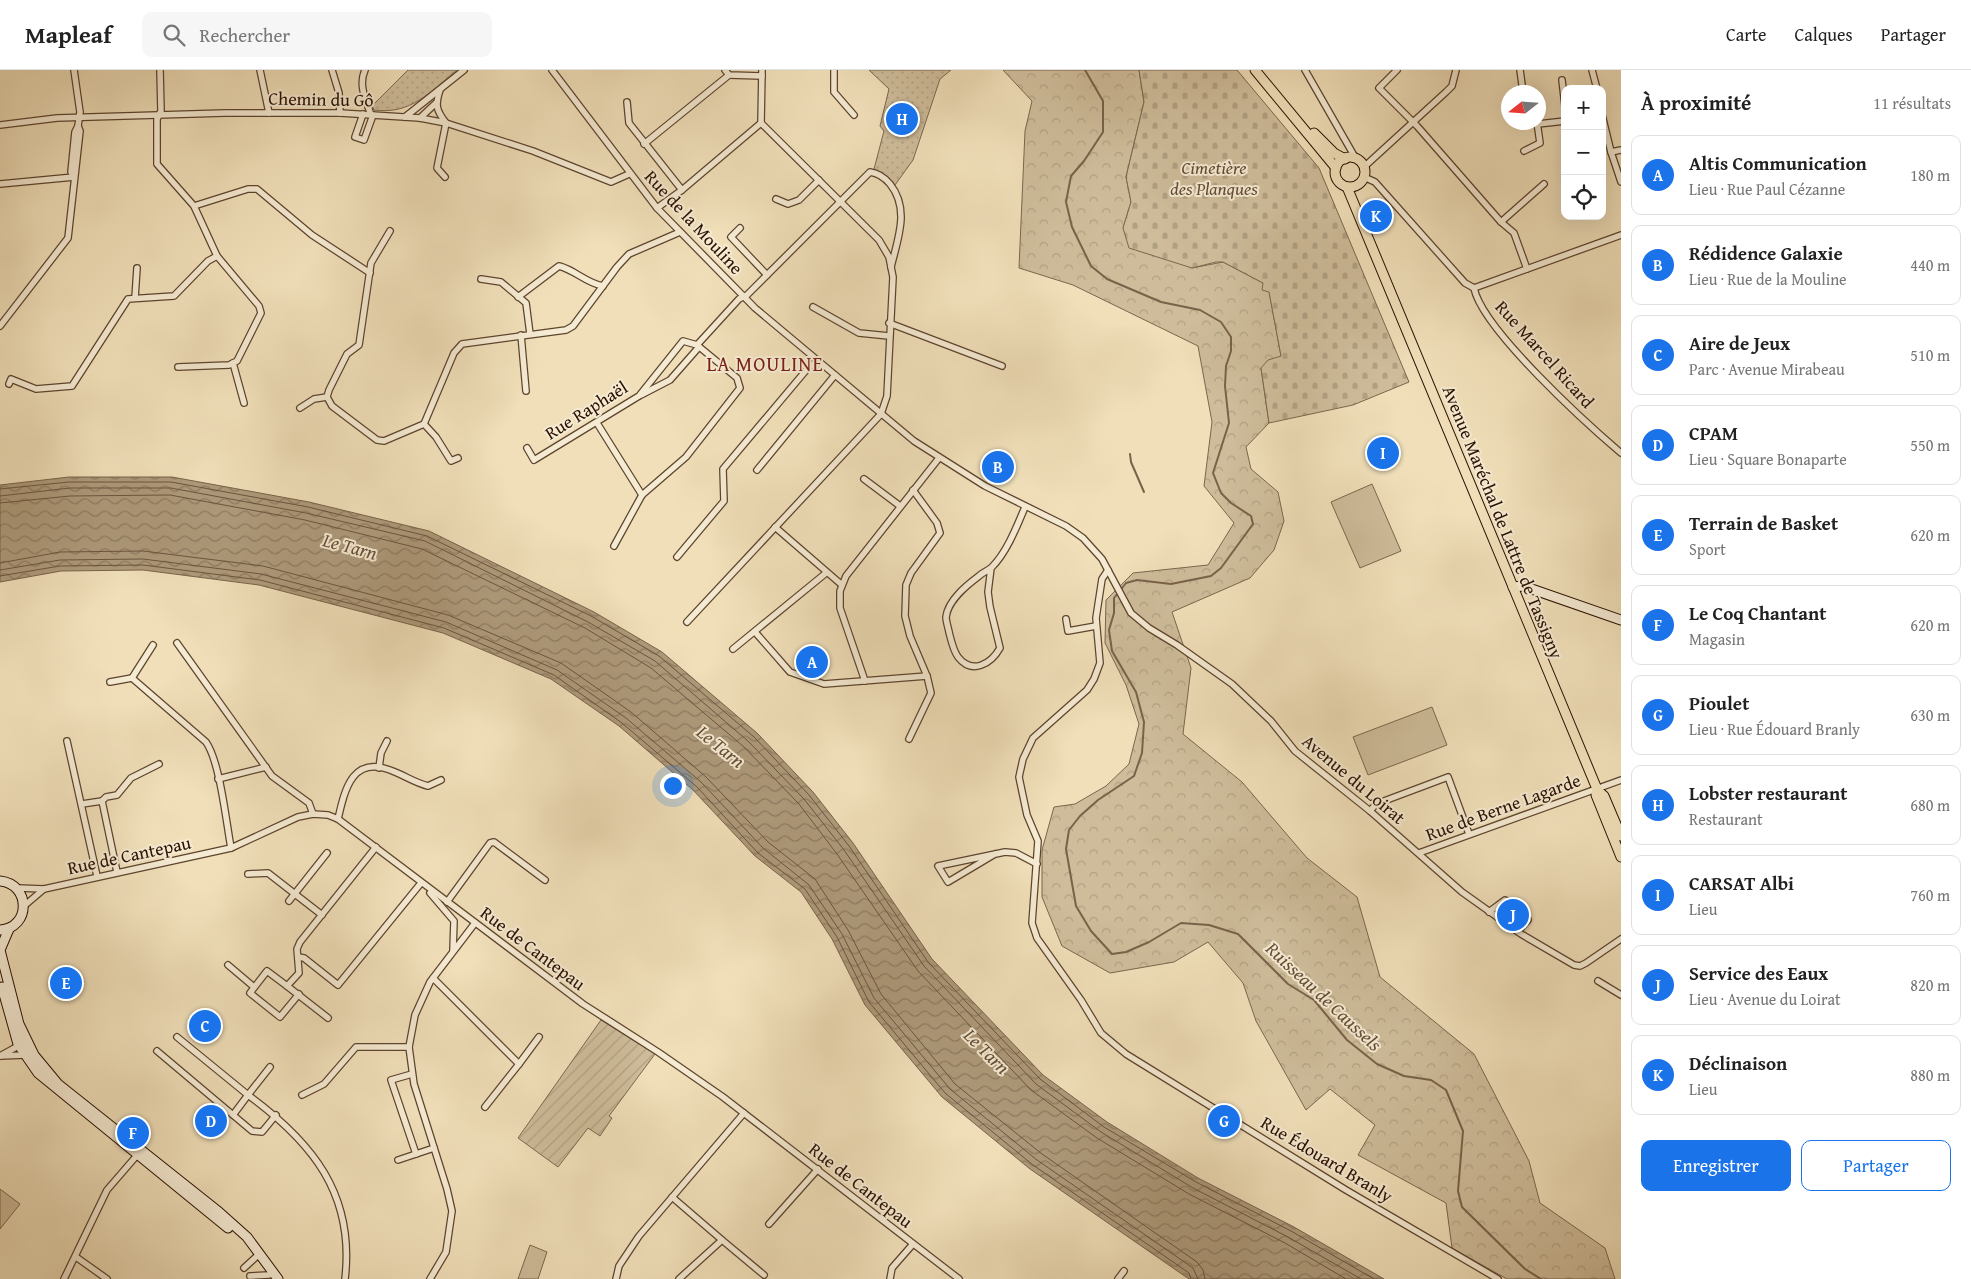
<!DOCTYPE html>
<html lang="fr">
<meta charset="utf-8">
<style>
:root{--surface:#fff;--page:#f6f6f6;--text:#222;--muted:#767676;--line:#e0e0e0;--accent:#1a73e8}
body{margin:0;font-family:"Gentium Book Plus",serif;background:var(--page);color:var(--text)}
.controls{position:absolute;right:15px;top:15px;display:grid;overflow:hidden;border-radius:10px;box-shadow:0 5px 20px #0002}
.controls button{width:45px;height:45px;display:grid;place-items:center;padding:0;border:0;border-bottom:1px solid var(--line);background:var(--surface);color:var(--text);font:25px sans-serif}
.compass{position:absolute;left:1501px;top:15px;width:45px;height:45px;border-radius:50%;background:var(--surface);box-shadow:0 5px 20px #0002;rotate:253deg}
.you{position:absolute;left:672px;top:715px;width:18px;height:18px;margin:-12px;border:4px solid #fff;border-radius:50%;background:#1a73e8;box-shadow:0 0 0 8px #1a73e833}
.badge{display:grid;place-items:center;width:32px;height:32px;border-radius:50%;background:var(--accent);color:#fff;font-size:16px;font-weight:700}
.pin{position:absolute;translate:-50% -50%;border:2px solid #fff;box-shadow:0 1px 5px #0006}
.list{margin:0;padding:0;list-style:none}
h2{display:flex;justify-content:space-between;align-items:center;height:65px;margin:0;padding:0 20px;font-size:21px}
h2 small{font-size:16px;font-weight:400;color:var(--muted)}
.list li{display:grid;grid-template-columns:32px 1fr auto;gap:15px;align-items:center;box-sizing:border-box;height:80px;margin:0 10px 10px;padding:0 10px;border:1px solid var(--line);border-radius:10px}
.list b{display:block;font-size:19px;white-space:nowrap}
.list p{margin:0;font-size:16px;white-space:nowrap;color:var(--muted)}
.list em{font-size:16px;font-style:normal;color:var(--muted)}
.actions{display:flex;gap:10px;padding:15px 20px}
.actions a{flex:1;padding:11px 0;border:1px solid var(--accent);border-radius:10px;text-align:center;font-size:18px;color:var(--accent)}
.actions .main{background:var(--accent);color:#fff}
.icon{flex:none;width:28px;height:28px;fill:none;stroke:currentColor;stroke-width:2;stroke-linecap:round;stroke-linejoin:round}
.map{position:relative;flex:none;width:1621px;height:1209px;overflow:hidden}
header{display:flex;align-items:center;gap:30px;box-sizing:border-box;height:70px;padding:0 25px;background:var(--surface);border-bottom:1px solid var(--line)}
header strong{font-size:24px}
nav{display:flex;gap:28px;margin-inline-start:auto;font-size:18px}
.search{width:350px;height:45px;background:var(--page);display:flex;align-items:center;gap:12px;box-sizing:border-box;padding:0 18px;border-radius:10px;color:var(--muted);font-size:19px}
main{display:flex}
aside{flex:1;background:var(--surface)}
.map>svg:first-child{display:block}
</style>
<header>
<strong>Mapleaf</strong>
<div class="search"><svg class="icon" aria-label="search" viewBox="0 0 24 24"><circle cx="10" cy="10" r="6"/><path d="M15 15l6 6"/></svg>Rechercher</div>
<nav><a>Carte</a><a>Calques</a><a>Partager</a></nav>
</header>
<main>
<div class="map">
<svg width="1621" height="1209" viewBox="0 0 1621 1209">
<defs>
<pattern id="forest-crowns" width="20" height="18" patternUnits="userSpaceOnUse" patternTransform="scale(1.25)"><rect width="20" height="18" fill="#cebc9a"/><path d="M2 6a3 3 0 1 1 6 0M12 15a3 3 0 1 1 6 0" fill="none" stroke="#b1a183"/></pattern>
<pattern id="cemetery-stones" width="16" height="16" patternUnits="userSpaceOnUse" patternTransform="scale(1.25)"><rect width="16" height="16" fill="#cebc9a"/><path d="M2 7V4a2 2 0 0 1 4 0v3zM10 15v-3a2 2 0 0 1 4 0v3z" fill="#b1a183"/></pattern>
<pattern id="park-dots" width="8" height="8" patternUnits="userSpaceOnUse" patternTransform="scale(1.25)"><rect width="8" height="8" fill="#cebc9a"/><path d="M2 2h.1M6 6h.1" fill="none" stroke="#b1a183" stroke-width="1.8" stroke-linecap="round"/></pattern>
<pattern id="garden-furrows" width="10" height="10" patternUnits="userSpaceOnUse" patternTransform="scale(1.25)"><rect width="10" height="10" fill="#cebc9a"/><path d="M-1 1l2-2M0 10L10 0M9 11l2-2" fill="none" stroke="#b1a183"/></pattern>
<pattern id="water-waves" width="16" height="10" patternUnits="userSpaceOnUse" patternTransform="scale(1.25)"><rect width="16" height="10" fill="#ad997a"/><path d="M0 5q4-4 8 0t8 0" fill="none" stroke="#8d7b62"/></pattern>
</defs>
<rect width="100%" height="100%" fill="#f0dfb9"/>
<filter id="stains"><feTurbulence type="fractalNoise" baseFrequency=".004" numOctaves="4"/><feColorMatrix values="0 0 0 0 .2 0 0 0 0 .09 0 0 0 0 .02 0 0 0 .5 -.17"/></filter>
<radialGradient id="worn" r=".72"><stop offset=".6" stop-color="#630" stop-opacity="0"/><stop offset="1" stop-color="#630" stop-opacity=".3"/></radialGradient>
<g fill="#cebc9a" stroke="#7c664d">
<path d="M1372,414L1401,481L1360,498L1331,432Z"/>
<path d="M1432,637L1447,675L1368,705L1353,667Z"/>
<path d="M74,897L84,912L58,929L48,914Z"/>
<path d="M0,1119L20,1134L0,1159Z"/>
<path d="M530,1175L547,1182L538,1209H518Z"/>
</g>
<path fill="url(#forest-crowns)" stroke="#7c664d" d="M1003,0H1139L1144,32L1126,107L1131,132L1123,158L1192,198L1223,192L1263,213L1269,221L1281,286L1261,298L1269,353L1246,377L1251,399L1278,422L1284,451L1274,480L1250,508L1172,542L1191,598L1183,664L1242,712L1307,788L1357,827L1380,907L1474,984L1529,1091L1540,1133L1605,1178L1615,1209H1507L1452,1178L1446,1133L1358,1085L1375,1055L1330,1019L1306,1040L1256,951L1243,913L1208,872L1174,892L1110,903L1062,876L1042,827V780L1054,737L1075,734L1106,716L1129,694L1139,654L1126,615L1105,573L1106,530L1133,503L1208,495L1234,453L1204,416L1212,352L1198,276L1073,215L1019,198L1025,61L1032,31Z"/>
<path fill="url(#cemetery-stones)" stroke="#7c664d" d="M1139,0H1237L1319,98L1409,312L1353,335L1269,353L1261,298L1268,290L1281,286L1269,222L1262,220L1263,213L1223,192H1216L1192,198L1129,178L1123,158L1131,132L1126,107L1144,32Z"/>
<g fill="url(#park-dots)" stroke="#7c664d">
<path d="M408,0H457C430,22 411,45 374,40L372,36Z"/>
<path d="M869,0H951L940,9L913,90L895,115L888,107L874,99L884,61L880,56L889,19Z"/>
<path d="M204,944L217,954L205,968L193,958Z"/>
</g>
<path fill="url(#garden-furrows)" stroke="#7c664d" d="M601,950L655,984L609,1046L612,1048L600,1066L588,1058L558,1097L518,1068Z"/>
<path fill="url(#water-waves)" stroke="#796249" d="M69,407H172L309,432L429,461L594,542L662,582L757,663L813,722L853,773L932,889L1043,1005L1107,1052L1198,1108L1294,1157L1384,1209H1189L1030,1099L942,1027L865,935L832,869L801,822L755,786L693,720L619,656L551,609L443,563L259,515L143,500L61,501L0,512V415Z"/>
<g fill="none" stroke-linecap="round" stroke-linejoin="round">
<g stroke="#6c543d" stroke-width="1">
<path d="M0,419L69,412H171L308,437L427,466L591,546L659,586L754,667L809,725L849,776L928,892L1040,1009L1104,1057L1196,1112L1291,1161L1374,1209"/>
<path d="M0,426L70,418H171L306,443L425,471L588,552L655,591L749,672L804,729L844,780L924,896L1036,1014L1101,1062L1193,1118L1288,1167L1361,1209"/>
<path d="M0,433L70,426L170,425L305,450L422,479L585,558L651,598L744,677L799,734L837,784L918,901L1031,1020L1097,1068L1189,1124L1285,1173L1346,1209"/>
<path d="M0,493L60,482L143,481L263,496L448,545L561,593L631,642L706,707L768,772L815,809L848,860L881,924L955,1014L1042,1084L1197,1192L1203,1200L1205,1209"/>
<path d="M0,500L60,490L143,489L261,504L446,552L557,600L626,648L701,712L763,778L809,815L842,864L874,928L950,1019L1037,1090L1193,1198L1198,1209"/>
<path d="M0,506L60,496L143,495L260,510L444,558L554,605L622,653L697,717L758,783L805,819L837,867L869,932L945,1023L1033,1095L1189,1203L1191,1209"/>
</g>
<g stroke="#796249" stroke-width="2">
<path d="M1085,0L1103,31V62L1084,91L1071,106L1066,132L1072,157L1091,196L1107,209L1161,232L1200,240L1221,252L1231,267V281L1226,296L1225,316L1229,353L1213,403L1221,423L1231,433L1251,446L1253,454L1221,498L1211,506L1171,514L1137,510L1126,513L1114,528V543L1109,560L1112,581L1136,622L1144,652L1142,683L1134,706L1098,730L1080,746L1069,760L1066,779L1076,836L1091,861L1112,884L1126,882L1149,872L1181,853L1209,855L1238,864L1288,914L1314,930L1347,970L1377,994L1404,1006L1431,1010L1446,1020L1463,1061L1458,1121L1462,1137L1525,1199L1541,1209"/>
<path d="M1130,384L1131,392L1144,422"/>
</g>
<defs>
<g id="minor">
<path d="M74,0L80,42L78,56"/>
<path d="M160,0L161,41L157,49V94L194,136L217,186L259,236L261,243L237,291L229,295L178,297"/>
<path d="M260,0L269,43"/>
<path d="M332,0L339,23L340,43"/>
<path d="M365,0C358,15 366,30 371,45"/>
<path d="M552,0L657,138L755,238L914,371L985,416L1066,456L1083,468L1102,489L1131,543L1149,558L1177,575L1232,614L1271,651L1295,681L1370,741L1462,822L1521,864L1574,895L1580,896L1586,893L1621,869"/>
<path d="M725,0L729,5L762,6"/>
<path d="M834,0V22L854,45"/>
<path d="M1305,0L1356,89"/>
<path d="M1397,0L1379,18L1417,56L1501,152L1514,163L1527,199"/>
<path d="M1520,0L1523,22"/>
<path d="M1592,0L1597,19"/>
<path d="M1562,10L1565,36"/>
<path d="M440,20C435,35 436,40 446,53L437,98L445,107"/>
<path d="M627,32L629,53L682,120"/>
<path d="M363,44L355,67L364,70L373,45"/>
<path d="M1602,45L1611,82L1621,112"/>
<path d="M405,47L464,0"/>
<path d="M420,48L436,33"/>
<path d="M1538,54L1565,51"/>
<path d="M0,55L57,48L225,43H340L420,48L446,53L533,81L611,112L629,104"/>
<path d="M644,74L729,5"/>
<path d="M1524,81L1540,73L1537,52"/>
<path d="M1611,82L1621,80"/>
<path d="M1364,97L1446,22L1452,16L1456,0"/>
<path d="M1364,107L1375,112L1465,213L1474,218C1482,259 1587,354 1621,383"/>
<path d="M0,114L74,107"/>
<path d="M776,129L788,134L799,130L819,110"/>
<path d="M194,136L248,119H257L312,165L370,203"/>
<path d="M657,138L682,120L761,53L762,0"/>
<path d="M1501,152L1544,114"/>
<path d="M740,158L731,167L767,205"/>
<path d="M390,161L371,193L359,275L347,284L329,320L327,327L332,336L377,370L384,371L424,354L454,283L462,274L566,260L573,256L617,197L629,184L680,162"/>
<path d="M481,209L501,212L526,233L530,264"/>
<path d="M1474,218L1621,165"/>
<path d="M518,227L559,196C575,200 586,213 603,216"/>
<path d="M135,228L137,198"/>
<path d="M813,237L859,263L889,266"/>
<path d="M889,253L1002,296"/>
<path d="M0,256L68,168L80,61L78,56L75,62L71,102L74,107"/>
<path d="M521,265L526,321"/>
<path d="M233,293L244,333"/>
<path d="M9,314L11,309L36,319L72,316L128,229L174,226L208,191L217,186"/>
<path d="M641,325L670,310L699,277"/>
<path d="M300,338L314,329L327,327"/>
<path d="M597,353L642,425"/>
<path d="M424,354L436,367L451,391L458,388"/>
<path d="M527,378L534,390L639,326L683,271L697,275L739,229L747,225L870,102C877,103 885,108 890,114C910,139 898,168 891,197"/>
<path d="M757,400L835,305"/>
<path d="M864,409L900,436"/>
<path d="M775,457L842,515"/>
<path d="M614,476L642,425L686,387L740,318L737,308L697,275"/>
<path d="M677,487L724,431L723,399L808,298L818,291"/>
<path d="M991,498L988,522L990,537L1000,578C991,594 972,605 958,587C953,580 951,570 949,562C948,557 946,551 946,547C948,530 967,515 979,506C983,502 988,501 992,497C1007,482 1017,456 1025,437"/>
<path d="M1108,500L1102,509L1096,548L1100,593L1094,609L1087,620L1033,668L1023,689L1019,707L1027,745L1038,771L1032,853L1037,868L1081,930L1101,963L1126,984L1346,1120L1498,1209"/>
<path d="M1066,549L1068,561L1096,556"/>
<path d="M687,552L881,344L887,326L893,207L889,187L879,170L761,53"/>
<path d="M755,562L790,602L824,614L927,606"/>
<path d="M177,573L272,706L309,733L313,744"/>
<path d="M733,579L826,503"/>
<path d="M132,608L153,575"/>
<path d="M865,611L840,538V521L846,506L939,388"/>
<path d="M110,612L132,608L206,672C220,692 226,751 231,778"/>
<path d="M909,669L931,623L927,606L910,566L905,546L906,515L911,503L940,463L937,453L913,420"/>
<path d="M67,671L97,806"/>
<path d="M379,698L381,683L387,671"/>
<path d="M218,709L266,697"/>
<path d="M102,731L117,802"/>
<path d="M82,734L102,731L106,727L117,725L131,708L159,694"/>
<path d="M1370,741L1376,734L1448,707L1469,764"/>
<path d="M338,749C345,718 353,683 395,702C407,707 416,713 428,716L441,710"/>
<path d="M1419,783L1621,710"/>
<path d="M995,784L948,812L938,796L1005,782L1016,783L1037,794"/>
<path d="M248,804L268,803L322,845"/>
<path d="M18,818L44,819L231,778L298,747L313,744L328,745L338,749L583,934L658,982L723,1027L959,1209"/>
<path d="M430,823L454,851L453,880"/>
<path d="M289,831L327,783"/>
<path d="M447,832L490,773L494,772L545,810"/>
<path d="M24,836L44,819"/>
<path d="M1489,842L1505,830L1525,842L1528,850L1518,861"/>
<path d="M298,887L304,888L338,915L421,813"/>
<path d="M228,895L254,917"/>
<path d="M433,908L519,994L485,1037"/>
<path d="M1598,911L1621,925"/>
<path d="M287,916L267,901L250,923L280,947L299,924"/>
<path d="M328,948L287,916L299,903L297,879L300,872L376,777"/>
<path d="M177,967L248,1025L270,997"/>
<path d="M157,981L233,1045"/>
<path d="M0,986L20,975"/>
<path d="M0,986L25,985V977L21,968"/>
<path d="M519,994L539,967"/>
<path d="M412,1004L391,1010L416,1084L434,1078"/>
<path d="M302,1025L324,1014L356,977H409"/>
<path d="M276,1045L262,1062L252,1061L233,1045L248,1025C312,1072 355,1124 345,1209"/>
<path d="M398,1090L416,1084"/>
<path d="M672,1127L722,1170L679,1209"/>
<path d="M769,1154L818,1099"/>
<path d="M722,1170L764,1205"/>
<path d="M76,1187L107,1209"/>
<path d="M244,1198L256,1187"/>
<path d="M250,1206L269,1205"/>
<path d="M64,1209L107,1120L139,1083"/>
<path d="M430,1209L446,1182L452,1141L447,1119L414,1014L409,977L415,945L430,912L475,853"/>
<path d="M616,1209L619,1196L639,1166L744,1043"/>
<path d="M890,1209L892,1198L913,1174"/>
<path d="M1118,1209L1124,1201"/>
</g>
<g id="secondary">
<path d="M1513,517L1523,516L1621,550"/>
<path d="M0,811C31,814 31,858 0,860"/>
<path d="M9,859L0,880L19,954L34,985L58,1014L219,1142L247,1167L278,1209"/>
<path d="M2,917L18,974L38,1003L228,1158"/>
</g>
<g id="primary">
<path d="M1255,0L1336,98"/>
<path d="M1314,63L1334,83L1345,89"/>
<circle cx="1350" cy="102" r="15"/>
<path d="M1347,117L1597,719L1596,725L1621,787"/>
<path d="M1597,720L1604,726L1621,766"/>
</g>
</defs>
<use href="#minor" stroke="#5c442e" stroke-width="8"/>
<use href="#secondary" stroke="#2a1000" stroke-width="11"/>
<use href="#primary" stroke="#2a1000" stroke-width="11"/>
<use href="#minor" stroke="#f5ead2" stroke-width="5.5"/>
<use href="#secondary" stroke="#f5ead2" stroke-width="9"/>
<use href="#primary" stroke="#f0dfb9" stroke-width="9"/>
</g>
<g text-anchor="middle" dominant-baseline="central" stroke-width="4" stroke-linejoin="round" paint-order="stroke">
<g font-size="18" fill="#2a1000" stroke="#f5ead2">
<text transform="translate(321 29) rotate(1)">Chemin du Gô</text>
<text transform="translate(694 152) rotate(47)">Rue de la Mouline</text>
<text transform="translate(1545 284) rotate(48)">Rue Marcel Ricard</text>
<text transform="translate(586 340) rotate(-32)">Rue Raphaël</text>
<text transform="translate(1503 452) rotate(68)">Avenue Maréchal de Lattre de Tassigny</text>
<text transform="translate(1354 709) rotate(40)">Avenue du Loirat</text>
<text transform="translate(1503 737) rotate(-20)">Rue de Berne Lagarde</text>
<text transform="translate(129 785) rotate(-12)">Rue de Cantepau</text>
<text transform="translate(533 878) rotate(37)">Rue de Cantepau</text>
<text transform="translate(1327 1089) rotate(31)">Rue Édouard Branly</text>
<text transform="translate(861 1115) rotate(38)">Rue de Cantepau</text>
</g>
<g font-size="18" font-style="italic" fill="#634c36" stroke="#f5ead2">
<text x="1214" y="97">Cimetière<tspan x="1214" dy="21">des Planques</tspan></text>
</g>
<g font-size="19" font-style="italic" fill="#654e37" stroke="#f5ead2">
<text transform="translate(350 476) rotate(15)">Le Tarn</text>
<text transform="translate(721 676) rotate(39)">Le Tarn</text>
<text transform="translate(1324 926) rotate(43)">Ruisseau de Caussels</text>
<text transform="translate(987 981) rotate(45)">Le Tarn</text>
</g>
<g font-size="20" letter-spacing="1" fill="#7a1f14" stroke="#f5ead2">
<text x="765" y="293">LA MOULINE</text>
</g>
</g>
<rect width="100%" height="100%" filter="url(#stains)"/>
<rect width="100%" height="100%" fill="url(#worn)"/>
</svg>
<div class="controls">
<button>+</button>
<button>−</button>
<button><svg class="icon" aria-label="locate" viewBox="0 0 24 24"><circle cx="12" cy="12" r="6"/><path d="M12 2v4M12 18v4M2 12h4M18 12h4"/></svg></button>
</div>
<svg class="compass" viewBox="-18 -18 36 36"><path d="M0-13l5 13h-10z" fill="#e53935"/><path d="M0 13l5-13h-10z" fill="#767676"/></svg>
<div class="you"></div>
<div class="pin badge" style="left:812px;top:592px">A</div>
<div class="pin badge" style="left:998px;top:397px">B</div>
<div class="pin badge" style="left:205px;top:956px">C</div>
<div class="pin badge" style="left:211px;top:1051px">D</div>
<div class="pin badge" style="left:66px;top:913px">E</div>
<div class="pin badge" style="left:133px;top:1063px">F</div>
<div class="pin badge" style="left:1224px;top:1051px">G</div>
<div class="pin badge" style="left:902px;top:49px">H</div>
<div class="pin badge" style="left:1383px;top:383px">I</div>
<div class="pin badge" style="left:1513px;top:845px">J</div>
<div class="pin badge" style="left:1376px;top:146px">K</div>
</div>
<aside>
<h2>À proximité<small>11 résultats</small></h2>
<ul class="list">
<li><span class="badge">A</span><div><b>Altis Communication</b><p>Lieu · Rue Paul Cézanne</p></div><em>180 m</em></li>
<li><span class="badge">B</span><div><b>Rédidence Galaxie</b><p>Lieu · Rue de la Mouline</p></div><em>440 m</em></li>
<li><span class="badge">C</span><div><b>Aire de Jeux</b><p>Parc · Avenue Mirabeau</p></div><em>510 m</em></li>
<li><span class="badge">D</span><div><b>CPAM</b><p>Lieu · Square Bonaparte</p></div><em>550 m</em></li>
<li><span class="badge">E</span><div><b>Terrain de Basket</b><p>Sport</p></div><em>620 m</em></li>
<li><span class="badge">F</span><div><b>Le Coq Chantant</b><p>Magasin</p></div><em>620 m</em></li>
<li><span class="badge">G</span><div><b>Pioulet</b><p>Lieu · Rue Édouard Branly</p></div><em>630 m</em></li>
<li><span class="badge">H</span><div><b>Lobster restaurant</b><p>Restaurant</p></div><em>680 m</em></li>
<li><span class="badge">I</span><div><b>CARSAT Albi</b><p>Lieu</p></div><em>760 m</em></li>
<li><span class="badge">J</span><div><b>Service des Eaux</b><p>Lieu · Avenue du Loirat</p></div><em>820 m</em></li>
<li><span class="badge">K</span><div><b>Déclinaison</b><p>Lieu</p></div><em>880 m</em></li>
</ul>
<div class="actions"><a class="main">Enregistrer</a><a>Partager</a></div>
</aside>
</main>
